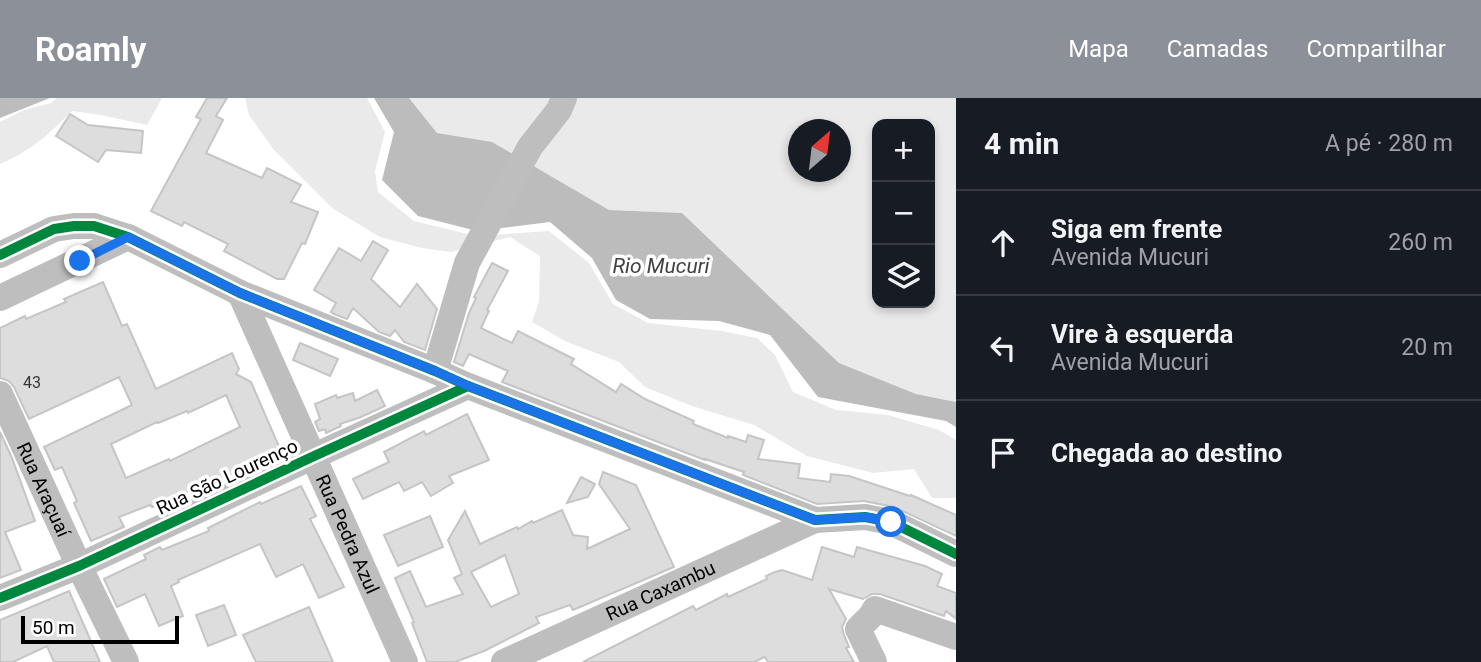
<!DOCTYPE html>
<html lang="pt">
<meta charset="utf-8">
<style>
:root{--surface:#171b24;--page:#20242c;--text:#f1f3f6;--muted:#9ea1a6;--line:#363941;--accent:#8c9099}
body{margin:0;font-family:Roboto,sans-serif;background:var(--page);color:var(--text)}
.controls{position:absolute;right:21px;top:21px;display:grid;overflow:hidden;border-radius:14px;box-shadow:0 4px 10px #0003}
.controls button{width:63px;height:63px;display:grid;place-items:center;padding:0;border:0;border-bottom:2px solid var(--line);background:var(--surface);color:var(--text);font:35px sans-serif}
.compass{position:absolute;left:788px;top:21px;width:63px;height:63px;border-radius:50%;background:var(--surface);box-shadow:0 4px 10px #0003;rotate:28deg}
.scale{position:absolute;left:21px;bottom:18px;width:158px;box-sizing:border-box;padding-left:7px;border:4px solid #000;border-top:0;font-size:19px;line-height:24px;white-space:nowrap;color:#000;-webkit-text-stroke:5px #fff;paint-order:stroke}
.stop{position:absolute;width:21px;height:21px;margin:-16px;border:5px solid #1a73e8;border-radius:50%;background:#fff}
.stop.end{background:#1a73e8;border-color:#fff;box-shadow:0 2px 7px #0008}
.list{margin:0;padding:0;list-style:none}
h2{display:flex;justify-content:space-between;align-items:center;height:91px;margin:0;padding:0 28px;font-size:30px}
h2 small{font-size:23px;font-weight:400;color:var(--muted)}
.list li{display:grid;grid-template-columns:46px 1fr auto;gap:21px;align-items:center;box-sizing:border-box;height:105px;padding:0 28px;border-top:2px solid var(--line)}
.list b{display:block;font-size:26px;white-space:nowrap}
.list p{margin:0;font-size:23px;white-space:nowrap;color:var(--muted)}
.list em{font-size:23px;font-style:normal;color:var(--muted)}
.icon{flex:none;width:38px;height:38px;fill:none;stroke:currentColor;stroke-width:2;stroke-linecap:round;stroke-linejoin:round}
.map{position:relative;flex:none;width:956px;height:564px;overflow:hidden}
header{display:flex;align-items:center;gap:42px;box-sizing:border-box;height:98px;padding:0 35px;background:var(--accent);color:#fff}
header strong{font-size:33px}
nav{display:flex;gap:38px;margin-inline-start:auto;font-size:24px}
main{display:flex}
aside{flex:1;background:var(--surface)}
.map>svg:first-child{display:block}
</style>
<header>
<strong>Roamly</strong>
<nav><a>Mapa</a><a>Camadas</a><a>Compartilhar</a></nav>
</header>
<main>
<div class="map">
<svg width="956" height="564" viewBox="0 0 956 564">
<rect width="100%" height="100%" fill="#fff"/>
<g fill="#eaeaea" fill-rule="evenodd">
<path d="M57,0H162L147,27L101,17L72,13C49,36 31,53 0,66V24L24,12L51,5Z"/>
<path d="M245,0H367L385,34L375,73L378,94L414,123L476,138L549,133L589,165L613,206L648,225L722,233L757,240L775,257L793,294L836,312L888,317L939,332L956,342V400H932L914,371L873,375L807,358L754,327L692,308L645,289L619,264L565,243L532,224L539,203L540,158L510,139L451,154L422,150L380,139L332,110L274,52L249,17Z"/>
<path d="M409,0H956V304L916,296L839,265L682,115L609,112L492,45L437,35ZM877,26H930V205H877ZM799,32H841V74H799Z"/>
</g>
<g fill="#bcbcbc">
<path d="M0,0H50L0,20Z"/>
<path d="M374,0H409L437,35L492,44L609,112L682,115L839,265L916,296L956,304V329L946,323L818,299L770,237L719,223L650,221L616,202L592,160L550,124L477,133L418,118L382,82L394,34Z"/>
</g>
<g fill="#ddd" stroke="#c5c5c5" stroke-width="2" fill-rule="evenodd">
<path d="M207,0H227L216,18L223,22L206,55L262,80L267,70L301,87L291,104L318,114L305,146L302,145L284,181H277L224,153L228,146L184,124L182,128L151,113L201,21L196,19Z"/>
<path d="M70,16L88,27L143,33L141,55L106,52L98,64L56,38Z"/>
<path d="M373,143L388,152L371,181L400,209L417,186L437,211L425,252L404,244L395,232L390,238L379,234L353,210L347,221L334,216L331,214L336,205L314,192L339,150L361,163Z"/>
<path d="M492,165L508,173L487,212L489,213L481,230L512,245L518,233L574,261L571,266L616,294L621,286L645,301L694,323L693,326L728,340V338L746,344L748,337L764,342L758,361L800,366L798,380L830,384L831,376L849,378L910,398L911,397L956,417V438L894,409L864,403L817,406L743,377L744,374L705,361V362L502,284L508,273L469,256L463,268L454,264L469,215L476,200L474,199Z"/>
<path d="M103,184L122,228L127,226L156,291L232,255L239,271L236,276L251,284L281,353L213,385L212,383L152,409L150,407L119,419L124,429L91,443L74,405L77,403L62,369L55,372L44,349L132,307L119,279L29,321L14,289L9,283L0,280V230L25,218L26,221L66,204L64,201ZM226,297L240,329L170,363L169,361L126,380L111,346L157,324L158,325L187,313L188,315Z"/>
<path d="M300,245L338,261L330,278L293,262Z"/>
<path d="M377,292L385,308L361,319L340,326L341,328L326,335L325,331L319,333L315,324L320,321L315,306L336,297L337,300L353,295L355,303Z"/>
<path d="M467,316L489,362L449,378L453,385L431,398L422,384L404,393L399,384L363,401L353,381L389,364L384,354L424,333L426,337Z"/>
<path d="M0,334L12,360L35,423L5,434L21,472L0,480Z"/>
<path d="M603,374L636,387L674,469L573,512L570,507L536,519L539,525L484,553L455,564H427L412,525L414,524L395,480L410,473L426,509L463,496L454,480L462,476L448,442L465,413L480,446L517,429L518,431L532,423L533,425L562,412L573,437L588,439L587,451L630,431L599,386ZM505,457L519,496L491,509L471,474Z"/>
<path d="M581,379L595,386L588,399L567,405Z"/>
<path d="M301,388L316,418L310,421L344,489L319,500L303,466L276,479L260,446L178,482L179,484L171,488L183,518L159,528L145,496L117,509L104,481L146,461L144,457L160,449L162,452L209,433L208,430L260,404L261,406Z"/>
<path d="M430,418L443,449L398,468L384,437Z"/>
<path d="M822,449L854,459L857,449L925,468L942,476L937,488L956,495V521L946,513L944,518L880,496H872L863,501L829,491L846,521L842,529L844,537L849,549L846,550L854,564H768L765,559L754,564H583L693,508L696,512L727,496L728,499L767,481L766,478L775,474L782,472L812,482Z"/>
<path d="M69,493L100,564H54L47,548L13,564H0V522Z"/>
<path d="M224,507L236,537L208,548L196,517Z"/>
<path d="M309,509L333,564H256L243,537Z"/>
</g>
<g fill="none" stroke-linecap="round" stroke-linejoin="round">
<g stroke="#bebebe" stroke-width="26">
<path d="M0,157L54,131L74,128H94L128,139L240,195L435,273L468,288L815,422L865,419L891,424L956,456"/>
<path id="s1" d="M240,195L405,564"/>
<path d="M0,200L128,139"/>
<path d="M435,273L467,165L530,49L559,12L564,0"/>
<path id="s2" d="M0,296L79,468L126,564"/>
<path d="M0,500L79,468L312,359L468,288"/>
<path id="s3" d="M504,564L815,422"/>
<path d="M874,564L858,531L871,518L875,511L956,539"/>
</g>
<defs>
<g id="cycleway">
<path d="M0,157L54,131L74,128H94L128,139L240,195L435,273L468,288L815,422L865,419L891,424L956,456"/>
<path d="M0,500L79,468L312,359L468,288"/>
</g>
</defs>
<use href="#cycleway" stroke="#fff" stroke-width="15"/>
<use href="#cycleway" stroke="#00873e" stroke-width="10"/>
</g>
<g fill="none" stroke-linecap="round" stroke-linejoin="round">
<path stroke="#1a73e8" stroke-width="9" d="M80,163L128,139L240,195L435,273L468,288L815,422L866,419L891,424"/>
</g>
<g text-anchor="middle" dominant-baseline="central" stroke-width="7" stroke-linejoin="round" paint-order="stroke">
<g font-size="16" fill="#373737">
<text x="32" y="284">43</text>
</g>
<g font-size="19" fill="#000" stroke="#fff">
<text transform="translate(227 379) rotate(-25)">Rua São Lourenço</text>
<text stroke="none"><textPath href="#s2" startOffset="105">Rua Araçuaí</textPath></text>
<text stroke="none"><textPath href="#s1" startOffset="264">Rua Pedra Azul</textPath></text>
<text stroke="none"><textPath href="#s3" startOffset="172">Rua Caxambu</textPath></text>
</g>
<g font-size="21" font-style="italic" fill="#414141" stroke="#fff">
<text x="661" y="168">Rio Mucuri</text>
</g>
</g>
</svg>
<div class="controls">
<button>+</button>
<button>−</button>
<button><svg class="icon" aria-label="layers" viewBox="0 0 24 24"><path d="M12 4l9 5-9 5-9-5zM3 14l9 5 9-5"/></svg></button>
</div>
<svg class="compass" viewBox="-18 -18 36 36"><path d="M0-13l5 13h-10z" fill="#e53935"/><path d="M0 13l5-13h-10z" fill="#9ea1a6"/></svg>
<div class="scale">50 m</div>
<div class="stop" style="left:891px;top:424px"></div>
<div class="stop end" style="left:80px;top:163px"></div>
</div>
<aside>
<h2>4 min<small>A pé · 280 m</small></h2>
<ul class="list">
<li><svg class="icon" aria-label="ahead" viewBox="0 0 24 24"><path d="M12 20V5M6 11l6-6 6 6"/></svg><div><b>Siga em frente</b><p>Avenida Mucuri</p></div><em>260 m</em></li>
<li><svg class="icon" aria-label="left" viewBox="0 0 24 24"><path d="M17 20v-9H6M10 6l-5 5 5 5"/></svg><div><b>Vire à esquerda</b><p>Avenida Mucuri</p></div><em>20 m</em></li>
<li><svg class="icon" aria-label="arrive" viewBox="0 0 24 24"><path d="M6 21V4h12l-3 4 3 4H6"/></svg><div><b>Chegada ao destino</b></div></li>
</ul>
</aside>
</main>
